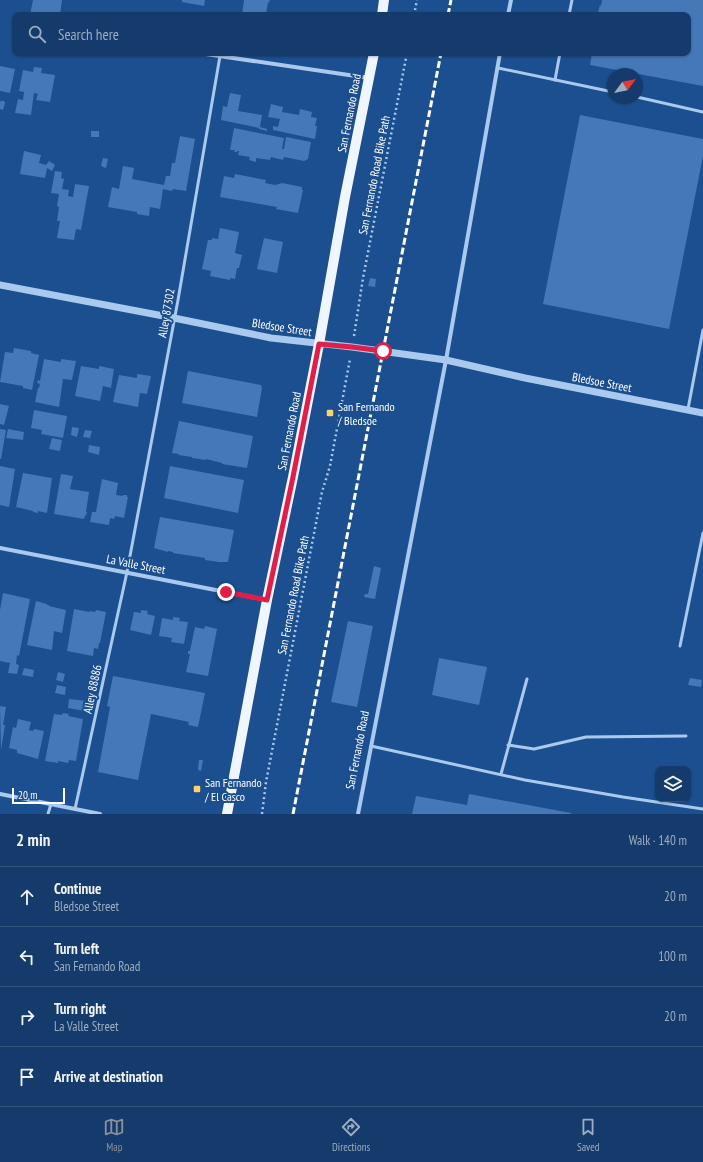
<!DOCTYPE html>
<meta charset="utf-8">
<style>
:root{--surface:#143b6b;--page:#1d4271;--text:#f1f3f6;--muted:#9dadc1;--line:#33557e;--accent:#8c9099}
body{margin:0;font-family:"PT Sans Narrow",sans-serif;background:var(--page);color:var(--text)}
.controls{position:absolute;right:12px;bottom:12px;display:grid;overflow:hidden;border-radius:8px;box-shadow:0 1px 3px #0004}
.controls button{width:36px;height:36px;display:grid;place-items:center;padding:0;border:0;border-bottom:1px solid var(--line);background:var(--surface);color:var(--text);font:20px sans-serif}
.compass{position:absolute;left:607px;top:68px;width:36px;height:36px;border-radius:50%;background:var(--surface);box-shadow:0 1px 3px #0004;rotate:58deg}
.scale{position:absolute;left:12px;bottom:10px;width:53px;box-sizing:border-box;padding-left:4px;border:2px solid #fff;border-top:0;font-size:11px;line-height:14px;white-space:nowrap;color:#fff;-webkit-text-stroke:3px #1b4f8f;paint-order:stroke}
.stop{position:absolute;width:12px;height:12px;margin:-9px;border:3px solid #e11d48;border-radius:50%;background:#fff}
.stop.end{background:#e11d48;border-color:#fff;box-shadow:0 1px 4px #0008}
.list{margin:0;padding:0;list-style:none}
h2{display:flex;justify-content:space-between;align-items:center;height:52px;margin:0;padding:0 16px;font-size:17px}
h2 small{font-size:13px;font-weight:400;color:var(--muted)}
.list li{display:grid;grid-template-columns:26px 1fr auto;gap:12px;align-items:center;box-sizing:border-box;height:60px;padding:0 16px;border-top:1px solid var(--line)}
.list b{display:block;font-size:15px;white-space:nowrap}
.list p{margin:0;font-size:13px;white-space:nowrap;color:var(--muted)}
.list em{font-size:13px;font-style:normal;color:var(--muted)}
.icon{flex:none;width:22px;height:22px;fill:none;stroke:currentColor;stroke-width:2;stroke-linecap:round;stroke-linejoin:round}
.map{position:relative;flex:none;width:703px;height:814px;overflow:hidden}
.search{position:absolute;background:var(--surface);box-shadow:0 1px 3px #0004;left:12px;right:12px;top:12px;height:44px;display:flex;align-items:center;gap:10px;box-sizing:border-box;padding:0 14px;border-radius:8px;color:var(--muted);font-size:15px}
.sheet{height:292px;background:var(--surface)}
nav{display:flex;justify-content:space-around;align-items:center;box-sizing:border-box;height:56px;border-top:1px solid var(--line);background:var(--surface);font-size:11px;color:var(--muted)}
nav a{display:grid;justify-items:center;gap:2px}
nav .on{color:var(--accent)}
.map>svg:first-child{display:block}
</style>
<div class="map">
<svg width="703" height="814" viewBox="0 0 703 814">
<rect width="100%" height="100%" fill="#1b4f8f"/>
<g fill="#4478b7">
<path d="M33,0H62L60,15H30Z"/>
<path d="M182,0H205L204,6L182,2Z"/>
<path d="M244,0H270L269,3L268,2L266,15H242Z"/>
<path d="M602,0H703V86L590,65L592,53H688V15H599L600,13L598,12L600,5L601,6Z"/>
<path d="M13,31H15V39H12Z"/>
<path d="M0,66L15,69L10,93L0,91Z"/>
<path d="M34,67L42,68L41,73L55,75L50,102L36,100L38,94L34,93L31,115L15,113L18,99L23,100L24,92L19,91L23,70L33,72Z"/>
<path d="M230,93L241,95L238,111L262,115L260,127L267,129V131L259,129V128L221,120L223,106L227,107Z"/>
<path d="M1,101H4L5,103L3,110L0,109V102Z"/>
<path d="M271,104L283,107L282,112L299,115L300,109L312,112L311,117L317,118L315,126H317L315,139L273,130V126L278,127L280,119L268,117Z"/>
<path d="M580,115L703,139V156L669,329L543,304Z"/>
<path d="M234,128L284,138L282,149H284L286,137L311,142L308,159L304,161L284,157L283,160L271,157L270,160L256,158V162L249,160L250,157L238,155L239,151H237V152H234L235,150H230Z"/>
<rect x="91" y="131" width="8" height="6"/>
<path d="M180,136L195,139L186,191L173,189L172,191L163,189L160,209L150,207L149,216L137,214V212L108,207L112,187L119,189L123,166L134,168L132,179L164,185L166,176H170L172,163H175Z"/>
<path d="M24,151L41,155L39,163L46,165L49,161L55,165L52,171L47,168L45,178L20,174Z"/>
<path d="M103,158L108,159L106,168L101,166Z"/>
<path d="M55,171L62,172L61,178L64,179L62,189L69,190L68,196L73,197L75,184L89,186L81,230L76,229L74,240L57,238L60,221H57L59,207L57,206L59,194L51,193Z"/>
<path d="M235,174L266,180L265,183L275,185L282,183L302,187V190H303L298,213L276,209L277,207L220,197L224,176L234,178Z"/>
<path d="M220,228L239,232L235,253L242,255L239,268H237L235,279L230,278V280L210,276L211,271L202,269L208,240H212V238L218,239Z"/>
<path d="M264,238L283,242L277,273L257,269Z"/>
<path d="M370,278L376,279L375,287L368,286Z"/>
<path d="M14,348L31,351V353L39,355L32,390L23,388V386L0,382L5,352L13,353Z"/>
<path d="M44,359L61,362V359L76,361L72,380L63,379L59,407L35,402L38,388H39L40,384L37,383L38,380L40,381Z"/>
<path d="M81,366L99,369V366L114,369L111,388L103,386L100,401L75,396Z"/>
<path d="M188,371L261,385L262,388L257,417L182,403Z"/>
<path d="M137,374L151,376L147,394L140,393L138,407L113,402L119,375L137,378Z"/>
<path d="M0,404L9,406L4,425L0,424Z"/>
<path d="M34,410L67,416L63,438L41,434L42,430L31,428Z"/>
<path d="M179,421L253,436L247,468L222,464V463L206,459V460L192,458V457L178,455L179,454L172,453Z"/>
<path d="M72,427L79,428L77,437L71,435Z"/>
<path d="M0,429L6,430L1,459H0Z"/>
<path d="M8,429L24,432L23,440L6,438Z"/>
<path d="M85,430L92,431L90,438L83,437Z"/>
<path d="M52,438L62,440L60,451L49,449Z"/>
<path d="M89,445L100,447L99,455L88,452Z"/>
<path d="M0,466L15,469L9,507L0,505Z"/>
<path d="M170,466L244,480L238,513L164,498Z"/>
<path d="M23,473L52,478L47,513L38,511V513L33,512V511L16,507Z"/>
<path d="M61,474L73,476L70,489L89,492L86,512H87L86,516L85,515L84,519L54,514Z"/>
<path d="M102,479L118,483L116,495L123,496V495H127V497H128L124,518L115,516L114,519L110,518L109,525L90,522L92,512H96Z"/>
<path d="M160,517L234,530L228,562H219L205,560V558L173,553V552L168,551V552L154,548Z"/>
<path d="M374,566L381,568L375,599L364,597L365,594H368Z"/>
<path d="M3,593L30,599L19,656L17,655L16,664L19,665L17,674L8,673L10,663L0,661V610Z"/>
<path d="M36,601L47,604V605H49V606L66,610L62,633L54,631L52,650L27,645Z"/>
<path d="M74,609L90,612V611L95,612L96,610L106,612L100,643H99L98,649L94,648L93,656L67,651Z"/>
<path d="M141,610L148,611L147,614L155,616L151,635L130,630L134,612L141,613Z"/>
<path d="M173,617L180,618L179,621L188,622L184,644L171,642L172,638L159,636L162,618L173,620Z"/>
<path d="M348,621L373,626L357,707L331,702Z"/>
<path d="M205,626L217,629L208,676L186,672L190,654H188V651H190L195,627L204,629Z"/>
<path d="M439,658L487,667L479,705L432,695Z"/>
<path d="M24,668L34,670L33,677L22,675Z"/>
<path d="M58,672L65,674L63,682L56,680Z"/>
<path d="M113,676L205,693L198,727L188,725L189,722L151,714L138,780L98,772L110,707L107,706Z"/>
<path d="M690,678L702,680L701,687L688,685Z"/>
<path d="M57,685L66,687L65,695L55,693Z"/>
<path d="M69,699L87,701L85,711L68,708Z"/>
<path d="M0,706L6,707L3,725H5L1,750Z"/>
<path d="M63,713L69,714L68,716L83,719L76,761L69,760L68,763L58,761V763L45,761L54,714L62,715Z"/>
<path d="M18,719L31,722L29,730L33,731L34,729L44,731L38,759L17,753V750L9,748L13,727L16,728Z"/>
<path d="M199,760H203L201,771L198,770Z"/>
<path d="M469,794L571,813V814H412L416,796L467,805Z"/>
</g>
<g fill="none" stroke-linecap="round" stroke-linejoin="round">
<g stroke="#a9c9ee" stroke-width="2.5" stroke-dasharray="2 3" stroke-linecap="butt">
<path d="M414,15L417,0"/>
<path d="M354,336L363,278L407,53"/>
<path d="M262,814L266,782L322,492L330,466L350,359"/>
</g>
<g stroke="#a9c9ee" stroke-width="3">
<path d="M569,15L572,0"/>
<path d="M498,68L613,92"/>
<path d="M555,80L560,53"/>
<path d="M637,97L703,112"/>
<path d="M688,409L703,330"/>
<path d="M680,646L703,533"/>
<path d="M508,745L534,749L586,737L686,736"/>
<path d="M371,746L525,780L623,797L703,809"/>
<path d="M501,774L527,679"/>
<path d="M75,809L127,572L178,300L220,56"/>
<path d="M48,814L51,804"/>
</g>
<g stroke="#a9c9ee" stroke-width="4">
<path d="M508,15L511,0"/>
<path d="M199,53L369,78"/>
<path d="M0,548L267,600"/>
<path d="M0,794L100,814"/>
<path d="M358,814L446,360L500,53"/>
</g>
<path stroke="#a9c9ee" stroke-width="7" d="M0,285L174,318L271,338L352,347L446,360L525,378L703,413"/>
<g stroke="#f0f6ff" stroke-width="10">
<path d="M382,15L384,0"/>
<path d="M227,814L267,600L293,477L319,344L345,197L374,53"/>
</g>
<g stroke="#fff" stroke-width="3" stroke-dasharray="7 3" stroke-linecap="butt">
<path d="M448,15L451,0"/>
<path d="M293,814L441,53"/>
</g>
</g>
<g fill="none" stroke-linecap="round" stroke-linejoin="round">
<path stroke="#e11d48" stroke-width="5" d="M226,592L267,600L293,477L319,344L352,347L383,351"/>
</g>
<g fill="#ffd166" stroke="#1b4f8f" stroke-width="1.5">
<rect x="326" y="409" width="8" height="8" rx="2"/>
<rect x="193" y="785" width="8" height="8" rx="2"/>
</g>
<g text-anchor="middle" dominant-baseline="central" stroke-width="4" stroke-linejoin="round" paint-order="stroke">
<g font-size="12" fill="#fff" stroke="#1b4f8f">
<text transform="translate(349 113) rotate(-79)">San Fernando Road</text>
<text transform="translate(374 175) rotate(-79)">San Fernando Road Bike Path</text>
<text transform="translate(166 313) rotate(-80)">Alley 87302</text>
<text transform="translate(282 327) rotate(9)">Bledsoe Street</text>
<text transform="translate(602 382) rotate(11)">Bledsoe Street</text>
<text transform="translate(289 431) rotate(-79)">San Fernando Road</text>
<text transform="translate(136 564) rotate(11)">La Valle Street</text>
<text transform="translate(293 595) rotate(-79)">San Fernando Road Bike Path</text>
<text transform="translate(92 689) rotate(-78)">Alley 88886</text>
<text transform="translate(357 750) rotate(-79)">San Fernando Road</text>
</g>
<g font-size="12" fill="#fff" stroke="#1b4f8f" text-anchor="start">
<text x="338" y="406">San Fernando<tspan x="338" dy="14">/ Bledsoe</tspan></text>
<text x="205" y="782">San Fernando<tspan x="205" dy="14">/ El Casco</tspan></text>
</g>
</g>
</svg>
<div class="controls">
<button><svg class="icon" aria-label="layers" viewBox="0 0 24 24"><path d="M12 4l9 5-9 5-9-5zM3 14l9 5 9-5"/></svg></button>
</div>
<svg class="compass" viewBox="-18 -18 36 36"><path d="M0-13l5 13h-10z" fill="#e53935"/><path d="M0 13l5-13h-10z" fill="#9dadc1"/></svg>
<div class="scale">20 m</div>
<div class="stop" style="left:383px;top:351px"></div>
<div class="stop end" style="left:226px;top:592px"></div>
<div class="search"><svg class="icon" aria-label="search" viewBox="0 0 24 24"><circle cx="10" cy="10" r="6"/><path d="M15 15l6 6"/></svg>Search here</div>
</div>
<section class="sheet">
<h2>2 min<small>Walk · 140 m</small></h2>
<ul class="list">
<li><svg class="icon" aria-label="ahead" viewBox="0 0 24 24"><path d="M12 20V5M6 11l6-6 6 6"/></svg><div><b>Continue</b><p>Bledsoe Street</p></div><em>20 m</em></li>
<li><svg class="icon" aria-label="left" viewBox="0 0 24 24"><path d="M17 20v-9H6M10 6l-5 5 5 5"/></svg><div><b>Turn left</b><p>San Fernando Road</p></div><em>100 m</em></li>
<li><svg class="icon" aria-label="right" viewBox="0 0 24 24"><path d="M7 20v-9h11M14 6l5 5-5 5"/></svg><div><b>Turn right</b><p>La Valle Street</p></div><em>20 m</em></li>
<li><svg class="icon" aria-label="arrive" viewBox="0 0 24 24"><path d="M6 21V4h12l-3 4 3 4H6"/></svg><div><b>Arrive at destination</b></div></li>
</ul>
</section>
<nav>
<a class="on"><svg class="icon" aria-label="map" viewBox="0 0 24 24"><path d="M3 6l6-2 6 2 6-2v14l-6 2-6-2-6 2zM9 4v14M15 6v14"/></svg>Map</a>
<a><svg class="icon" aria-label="directions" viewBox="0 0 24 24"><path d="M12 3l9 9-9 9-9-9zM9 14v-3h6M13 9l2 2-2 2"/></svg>Directions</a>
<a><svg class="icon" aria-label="saved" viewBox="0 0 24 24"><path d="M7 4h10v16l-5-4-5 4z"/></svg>Saved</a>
</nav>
